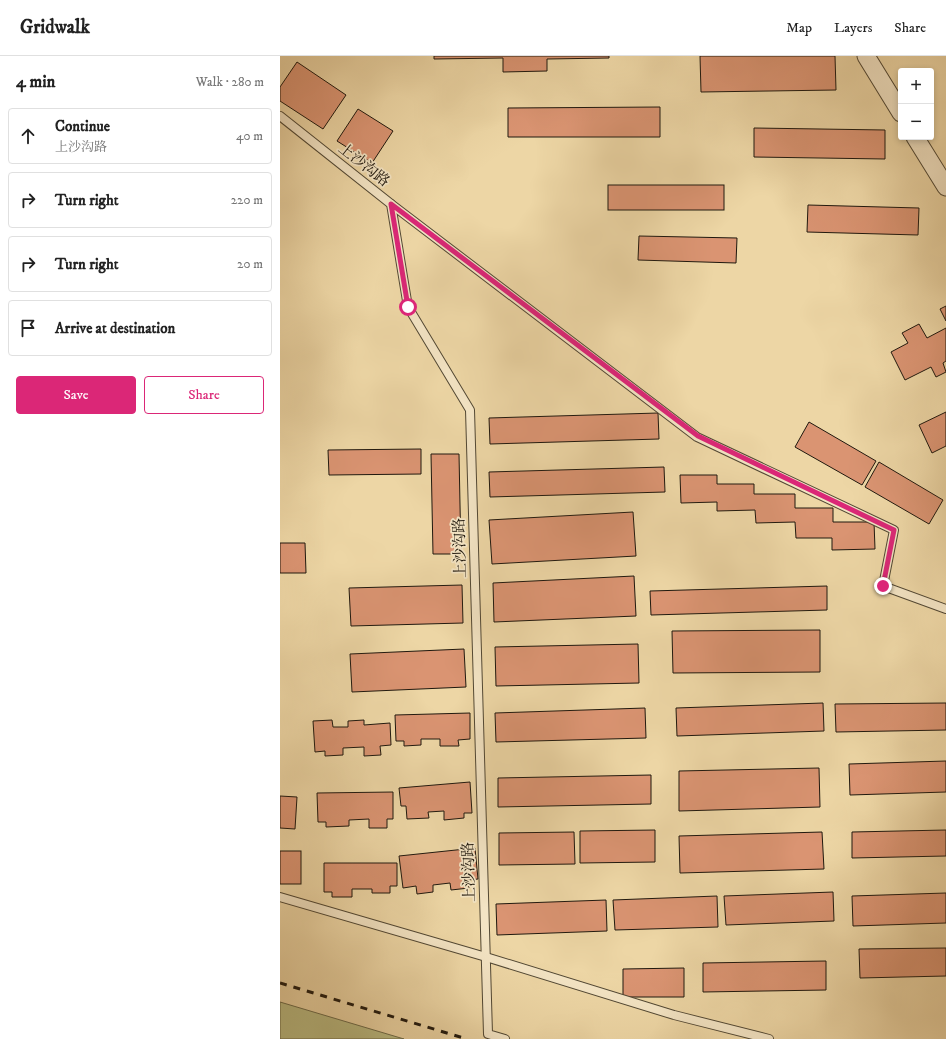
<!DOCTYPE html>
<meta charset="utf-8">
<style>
:root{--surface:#fff;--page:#f2f2f2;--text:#222;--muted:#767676;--line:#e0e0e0;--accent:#db2777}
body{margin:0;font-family:"IM FELL DW Pica","Noto Serif SC",serif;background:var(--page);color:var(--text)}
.controls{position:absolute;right:12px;top:12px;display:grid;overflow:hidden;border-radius:4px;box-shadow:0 2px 6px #0003}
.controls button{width:36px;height:36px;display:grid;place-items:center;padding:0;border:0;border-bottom:1px solid var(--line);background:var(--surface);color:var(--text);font:20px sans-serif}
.stop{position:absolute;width:12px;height:12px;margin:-9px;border:3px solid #db2777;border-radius:50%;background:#fff}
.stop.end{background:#db2777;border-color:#fff;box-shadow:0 1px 4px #0008}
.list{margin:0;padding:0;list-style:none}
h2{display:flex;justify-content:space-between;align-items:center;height:52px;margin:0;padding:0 16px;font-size:17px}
h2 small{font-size:13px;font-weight:400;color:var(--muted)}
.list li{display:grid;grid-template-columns:26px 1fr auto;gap:12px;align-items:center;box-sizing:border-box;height:56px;margin:0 8px 8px;padding:0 8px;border:1px solid var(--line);border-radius:4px}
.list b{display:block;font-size:15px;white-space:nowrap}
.list p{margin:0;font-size:13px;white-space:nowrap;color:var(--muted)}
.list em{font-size:13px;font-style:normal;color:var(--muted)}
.actions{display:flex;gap:8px;padding:12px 16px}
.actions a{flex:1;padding:9px 0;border:1px solid var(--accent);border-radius:4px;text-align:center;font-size:14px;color:var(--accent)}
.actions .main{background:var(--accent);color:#fff}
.icon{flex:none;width:22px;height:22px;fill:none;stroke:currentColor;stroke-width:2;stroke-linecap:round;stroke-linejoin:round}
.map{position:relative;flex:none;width:666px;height:983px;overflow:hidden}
header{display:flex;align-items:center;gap:24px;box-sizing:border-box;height:56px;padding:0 20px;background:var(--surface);border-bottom:1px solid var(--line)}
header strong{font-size:19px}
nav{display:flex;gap:22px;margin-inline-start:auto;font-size:14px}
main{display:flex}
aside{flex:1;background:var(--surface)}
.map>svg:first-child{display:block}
</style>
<header>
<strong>Gridwalk</strong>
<nav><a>Map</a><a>Layers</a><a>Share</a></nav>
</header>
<main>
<aside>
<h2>4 min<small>Walk · 280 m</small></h2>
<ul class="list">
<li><svg class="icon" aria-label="ahead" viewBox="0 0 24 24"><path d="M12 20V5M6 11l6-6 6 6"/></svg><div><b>Continue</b><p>上沙沟路</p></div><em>40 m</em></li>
<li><svg class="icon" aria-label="right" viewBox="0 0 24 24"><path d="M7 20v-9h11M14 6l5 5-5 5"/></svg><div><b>Turn right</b></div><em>220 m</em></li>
<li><svg class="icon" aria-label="right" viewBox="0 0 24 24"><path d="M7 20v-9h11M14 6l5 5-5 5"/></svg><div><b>Turn right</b></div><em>20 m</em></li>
<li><svg class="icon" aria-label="arrive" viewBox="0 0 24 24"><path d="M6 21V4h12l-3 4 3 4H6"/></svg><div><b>Arrive at destination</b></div></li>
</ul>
<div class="actions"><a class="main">Save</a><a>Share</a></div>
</aside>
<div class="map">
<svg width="666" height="983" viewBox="0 0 666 983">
<rect width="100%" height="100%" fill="#edd6a5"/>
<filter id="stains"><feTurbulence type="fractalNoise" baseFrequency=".005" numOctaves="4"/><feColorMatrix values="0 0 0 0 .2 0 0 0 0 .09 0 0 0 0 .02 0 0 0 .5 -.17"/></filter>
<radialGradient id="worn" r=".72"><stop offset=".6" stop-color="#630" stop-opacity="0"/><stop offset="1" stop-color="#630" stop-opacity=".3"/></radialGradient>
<path fill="#bbbd84" stroke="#6d6a49" d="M0,946L124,983H0Z"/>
<g fill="#da9472" stroke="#1f180e">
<path d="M154,0H329V2L267,3V15L223,16V2L154,3Z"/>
<path d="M420,0H555L556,34L421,36Z"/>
<path d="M17,6L66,39L43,73L0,45V31Z"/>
<path d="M380,51V81H228V52Z"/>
<path d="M78,53L113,75L92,107L57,85Z"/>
<path d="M474,72L605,74V103L474,101Z"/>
<rect x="328" y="129" width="116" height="25"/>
<path d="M528,149L639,152L638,179L527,176Z"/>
<path d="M359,180L457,182L456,207L358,204Z"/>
<path d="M666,250V265L660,253Z"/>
<path d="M639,268L647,282L666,272V305L663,307L666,316L656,321L651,311L625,324L611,296L628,287L622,277Z"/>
<path d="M666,356V390L652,397L639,369Z"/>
<path d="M378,357L379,383L210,388L209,362Z"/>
<path d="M529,366L596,405L582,429L515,391Z"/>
<path d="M141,393V418L49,419L48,394Z"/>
<path d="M151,398H179L181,498H153Z"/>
<path d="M599,406L663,444L649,468L585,431Z"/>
<path d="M384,411L385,436L210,441L209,416Z"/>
<path d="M400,419H437V428H474V438H515V452H553V466H594L595,493L552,494V482H516L515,466L476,467L475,454L437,455V446L401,447Z"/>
<path d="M353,456L356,500L212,508L209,464Z"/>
<path d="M0,487H25L26,517H0Z"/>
<path d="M354,520L356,560L214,566L213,527Z"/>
<path d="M182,529L183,567L71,570L69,532Z"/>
<path d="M547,530V554L371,559L370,535Z"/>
<path d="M540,574V616L393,617L392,575Z"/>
<path d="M358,588L359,627L216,630L215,591Z"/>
<path d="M184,593L186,631L72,636L70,598Z"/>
<path d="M543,647L544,675L397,680L396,652Z"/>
<path d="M666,647V674L556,676L555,648Z"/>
<path d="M365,652L366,682L216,686L215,657Z"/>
<path d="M190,657V683L178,684L179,690H160V683H141V689L124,690V685H116L115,659Z"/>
<path d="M52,664L53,671H68V665L84,664V669L110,667L111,689L100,690L101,699L84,700V691L63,692V699L45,700V695L35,696L33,665Z"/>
<path d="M666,705V736L570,739L569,708Z"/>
<path d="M539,712L540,751L399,755V715Z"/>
<path d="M371,719V748L218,751V722Z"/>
<path d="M190,726L192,757H184V762L164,764V755L148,756L149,762L127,763L126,750H121L119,732Z"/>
<path d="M113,736V763H107V772H89V763L69,764V770L46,771V766H38L37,737Z"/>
<path d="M0,740L17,741L15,773L0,772Z"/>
<path d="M375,774V806L300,807V775Z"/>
<path d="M666,774V800L572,802V776Z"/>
<path d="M294,776L295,808L219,809V777Z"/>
<path d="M542,776L544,813L400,817L399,780Z"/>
<path d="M195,792L198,823L188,824L189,832L171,834L170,827L153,829V836L137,838L136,830L123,832L119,800Z"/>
<rect x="0" y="795" width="21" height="33"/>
<path d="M44,807H117V830H110V837H92V833H72V841H52V836H44Z"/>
<path d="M553,836L554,865L446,869L444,840Z"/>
<path d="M666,837V867L573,870L572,840Z"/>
<path d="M437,840L438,871L335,874L333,844Z"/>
<path d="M326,844L327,875L217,879L216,848Z"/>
<path d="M666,892V920L580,922L579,893Z"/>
<path d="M546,905V934L423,936V907Z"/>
<path d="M404,912V941H343V913Z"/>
</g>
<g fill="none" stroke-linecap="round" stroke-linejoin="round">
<defs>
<g id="service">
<path d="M0,60L111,148L128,251L190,354L208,978L225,983"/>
<path d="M111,148L417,381L614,474L603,530L666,553"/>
<path d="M0,841L206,901L394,959L489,983"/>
</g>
<g id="minor">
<path d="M586,0L621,57"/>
<path d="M635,81L666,131"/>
</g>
</defs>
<use href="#service" stroke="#524834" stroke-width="10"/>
<use href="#minor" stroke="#524834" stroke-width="19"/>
<use href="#service" stroke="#f3e4c4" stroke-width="8"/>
<use href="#minor" stroke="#f3e4c4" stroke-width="17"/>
<path stroke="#1f180e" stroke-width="3" stroke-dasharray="7 7" stroke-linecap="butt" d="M0,927L187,983"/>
</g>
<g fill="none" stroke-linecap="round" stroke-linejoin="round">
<path stroke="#db2777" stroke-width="5" d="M128,251L111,148L418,380L614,474L603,530"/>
</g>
<g text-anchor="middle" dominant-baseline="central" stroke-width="3.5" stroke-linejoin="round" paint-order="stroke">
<g font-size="15" fill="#1f180e" stroke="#f3e4c4">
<text transform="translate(84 109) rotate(38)">上沙沟路</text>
<text transform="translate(180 492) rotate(-92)">上沙沟路</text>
<text transform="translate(189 816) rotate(-92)">上沙沟路</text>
</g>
</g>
<rect width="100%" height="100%" filter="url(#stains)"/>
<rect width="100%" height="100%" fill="url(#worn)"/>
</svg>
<div class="controls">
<button>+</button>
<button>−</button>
</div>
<div class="stop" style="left:128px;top:251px"></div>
<div class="stop end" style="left:603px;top:530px"></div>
</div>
</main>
